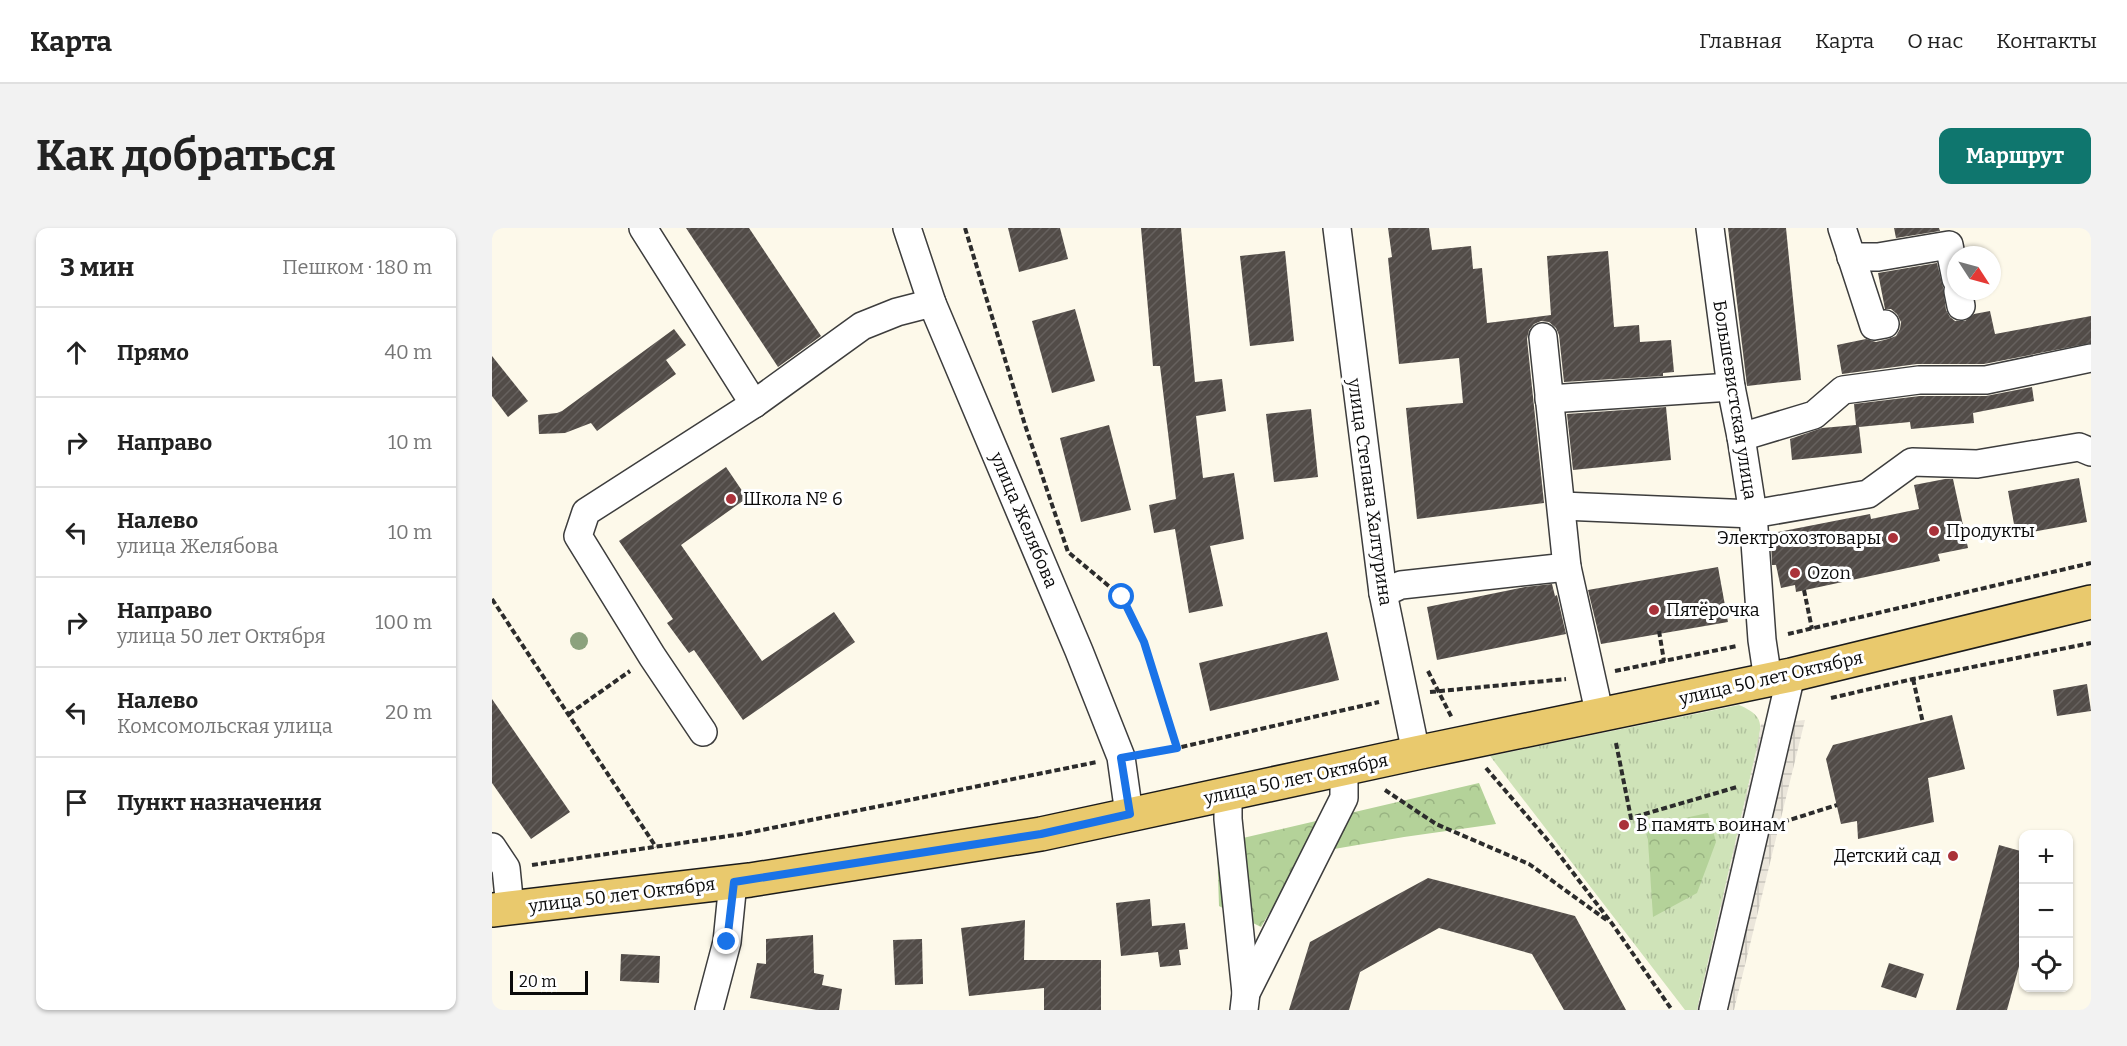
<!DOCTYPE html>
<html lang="ru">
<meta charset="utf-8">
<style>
:root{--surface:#fff;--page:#f2f2f2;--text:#222;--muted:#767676;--line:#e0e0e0;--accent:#0f766e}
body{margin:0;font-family:Bitter,serif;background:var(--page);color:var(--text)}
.controls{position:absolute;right:18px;bottom:18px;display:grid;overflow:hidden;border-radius:12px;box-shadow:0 2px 4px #0004}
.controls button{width:54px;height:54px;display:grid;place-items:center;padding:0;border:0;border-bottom:2px solid var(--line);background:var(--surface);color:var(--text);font:30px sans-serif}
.compass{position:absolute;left:1455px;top:18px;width:54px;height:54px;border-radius:50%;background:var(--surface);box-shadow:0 2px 4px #0004;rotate:126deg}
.scale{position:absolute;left:18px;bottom:15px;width:78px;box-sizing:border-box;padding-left:6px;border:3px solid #0a0a0a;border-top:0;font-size:16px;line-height:21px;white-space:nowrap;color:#0a0a0a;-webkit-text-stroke:4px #fff;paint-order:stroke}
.stop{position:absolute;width:18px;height:18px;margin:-14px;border:4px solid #1a73e8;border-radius:50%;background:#fff}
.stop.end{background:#1a73e8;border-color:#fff;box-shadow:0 2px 6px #0008}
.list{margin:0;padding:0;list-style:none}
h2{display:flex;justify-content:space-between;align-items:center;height:78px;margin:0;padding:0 24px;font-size:26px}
h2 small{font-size:20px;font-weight:400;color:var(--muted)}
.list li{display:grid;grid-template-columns:39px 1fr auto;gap:18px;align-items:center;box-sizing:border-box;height:90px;padding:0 24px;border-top:2px solid var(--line)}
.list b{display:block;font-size:22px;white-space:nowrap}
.list p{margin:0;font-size:20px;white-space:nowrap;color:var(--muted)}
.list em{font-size:20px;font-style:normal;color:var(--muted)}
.icon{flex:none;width:33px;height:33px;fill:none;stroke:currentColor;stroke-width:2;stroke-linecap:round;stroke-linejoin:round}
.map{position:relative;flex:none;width:1599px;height:782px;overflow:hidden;border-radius:12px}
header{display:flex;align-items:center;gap:36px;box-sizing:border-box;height:84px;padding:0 30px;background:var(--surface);border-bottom:2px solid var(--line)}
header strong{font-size:28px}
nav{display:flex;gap:33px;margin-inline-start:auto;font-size:21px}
.intro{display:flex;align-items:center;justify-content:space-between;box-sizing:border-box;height:144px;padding:0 36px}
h1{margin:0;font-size:42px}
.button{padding:15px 27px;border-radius:12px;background:var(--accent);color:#fff;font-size:21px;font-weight:700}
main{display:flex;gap:36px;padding:0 36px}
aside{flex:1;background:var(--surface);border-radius:12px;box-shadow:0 2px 4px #0004}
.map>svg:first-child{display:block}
</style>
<header>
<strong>Карта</strong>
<nav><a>Главная</a><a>Карта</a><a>О нас</a><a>Контакты</a></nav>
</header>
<div class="intro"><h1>Как добраться</h1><a class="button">Маршрут</a></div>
<main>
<aside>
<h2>3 мин<small>Пешком · 180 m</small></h2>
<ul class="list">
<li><svg class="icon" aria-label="ahead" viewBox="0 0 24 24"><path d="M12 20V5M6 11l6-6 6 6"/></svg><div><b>Прямо</b></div><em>40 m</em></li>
<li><svg class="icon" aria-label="right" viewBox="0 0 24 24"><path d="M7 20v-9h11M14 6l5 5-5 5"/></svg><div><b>Направо</b></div><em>10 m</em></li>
<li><svg class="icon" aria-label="left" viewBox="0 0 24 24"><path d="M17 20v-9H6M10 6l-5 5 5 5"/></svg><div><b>Налево</b><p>улица Желябова</p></div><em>10 m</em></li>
<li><svg class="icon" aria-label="right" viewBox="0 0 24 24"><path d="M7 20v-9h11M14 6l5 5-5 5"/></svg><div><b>Направо</b><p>улица 50 лет Октября</p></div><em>100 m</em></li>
<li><svg class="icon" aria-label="left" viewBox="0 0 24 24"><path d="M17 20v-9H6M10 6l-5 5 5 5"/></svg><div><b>Налево</b><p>Комсомольская улица</p></div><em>20 m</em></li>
<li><svg class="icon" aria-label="arrive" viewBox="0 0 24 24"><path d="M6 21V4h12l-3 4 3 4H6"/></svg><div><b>Пункт назначения</b></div></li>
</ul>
</aside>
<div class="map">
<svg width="1599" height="782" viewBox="0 0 1599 782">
<defs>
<pattern id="grass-tufts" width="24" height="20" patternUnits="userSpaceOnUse" patternTransform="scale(1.5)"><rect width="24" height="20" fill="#cfe3b8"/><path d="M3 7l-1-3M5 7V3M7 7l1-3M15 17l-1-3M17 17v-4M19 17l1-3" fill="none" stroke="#b0c19d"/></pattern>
<pattern id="forest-crowns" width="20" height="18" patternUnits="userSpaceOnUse" patternTransform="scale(1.5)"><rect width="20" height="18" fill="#b4d299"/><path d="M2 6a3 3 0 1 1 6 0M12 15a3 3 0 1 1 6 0" fill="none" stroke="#99b382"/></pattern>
<pattern id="plaza-grid" width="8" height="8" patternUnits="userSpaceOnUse" patternTransform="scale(1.5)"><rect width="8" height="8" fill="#ebe6db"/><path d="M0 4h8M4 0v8" fill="none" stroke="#c8c4bb"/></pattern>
<pattern id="building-hatch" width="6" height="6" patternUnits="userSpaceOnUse" patternTransform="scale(1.5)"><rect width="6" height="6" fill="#524c48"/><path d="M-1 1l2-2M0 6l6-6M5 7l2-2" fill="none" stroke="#66615e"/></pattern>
</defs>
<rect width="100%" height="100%" fill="#fdf9ea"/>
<path fill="url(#grass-tufts)" d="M1247,477C1275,489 1269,498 1264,524L1205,782H1193L998,528Z"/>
<g fill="url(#forest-crowns)">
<path d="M987,555L1004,596L912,609L813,626L769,699L727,678L725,616Z"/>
<path d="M1216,585L1224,614L1205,665L1161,689L1155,598Z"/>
</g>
<path fill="url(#plaza-grid)" d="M1313,492L1242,782H1205L1264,524L1269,496Z"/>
<g fill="url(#building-hatch)">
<path d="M194,0H257L329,108L286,139Z"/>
<path d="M516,0H568L576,31L527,44Z"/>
<path d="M649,0H689L703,154L730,151L734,183L704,188L711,250L742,245L752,311L718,318L731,378L697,385L683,301L662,305L657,277L684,271L668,138H661Z"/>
<path d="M896,0H937L940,22L979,18L981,41L990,40L995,95L1059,87L1055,28L1116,23L1122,99L1147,97L1148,114L1179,112L1182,144L1171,145V148L1072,154L1067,107L1064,100L1057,94L1049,93L1042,96L1037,102L1035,111L1052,275L925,291L914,180L971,175L967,130L907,136L896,30L900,29Z"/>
<path d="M1236,0H1294L1309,152L1255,158Z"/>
<path d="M1402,0H1447L1448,3L1404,10Z"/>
<path d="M793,23L802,113L758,118L748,28Z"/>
<path d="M1445,35L1451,59L1454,82L1458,89L1463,93H1473L1482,86L1498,83L1503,106L1599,88V115L1492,136H1425L1350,146L1345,117L1374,111L1384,114L1396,111L1404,108L1408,101L1409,94L1405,86L1399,81H1393L1386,45Z"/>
<path d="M583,81L603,153L560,165L540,93Z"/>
<path d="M182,101L194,117L174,132L184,146L105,203L99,195L73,205L47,206L46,187L65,185L70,183Z"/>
<path d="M0,128L36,173L16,189L0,168Z"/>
<path d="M1540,159L1542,173L1481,185L1482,195L1419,201L1418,194L1367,199L1370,225L1300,232L1298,211L1330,200L1364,197L1362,176L1428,168H1494Z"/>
<path d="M1174,179L1179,232L1081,242L1075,186Z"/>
<path d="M819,181L826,249L782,254L774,186Z"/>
<path d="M617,197L639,282L589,294L568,210Z"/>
<path d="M234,239L255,270L189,317L270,433L342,384L363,414L251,492L202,422L197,425L175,395L181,391L127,313Z"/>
<path d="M1587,250L1595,294L1524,307L1516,263Z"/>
<path d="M1453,251H1461L1476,320L1446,326L1448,333L1304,364L1303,357L1289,360L1284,337H1280L1279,313L1288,311L1286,304L1378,286L1379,291L1427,281L1422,257Z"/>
<path d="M1226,339L1236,394L1109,416L1096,362Z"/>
<path d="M1060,356L1063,368L1065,367L1074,406L945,432L935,379L1033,359Z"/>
<path d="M835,404L847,452L718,483L707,435Z"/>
<path d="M1595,456L1599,483L1565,488L1561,462Z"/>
<path d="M0,471L78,584L39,611L0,555Z"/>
<path d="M1460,487L1473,541L1436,550L1442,594L1366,611L1365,593L1349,596L1334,531L1341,517Z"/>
<path d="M1507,617L1532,624V720L1515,782H1464Z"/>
<path d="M936,650L1083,688L1134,782H1072L1040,726L947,700L868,744L857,782H797L818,714Z"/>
<path d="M658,671L660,698L693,695L696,721L687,722L689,737L668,739L666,724L629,728L624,675Z"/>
<path d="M533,692L532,732H609V782H552V760L477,768L469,700Z"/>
<path d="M321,707L322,745L332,747L330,757L350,761L347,782H325L258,770L265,735L274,736V711Z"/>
<path d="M430,711L431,756L403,757L401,712Z"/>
<path d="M129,726L168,728L167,755L128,753Z"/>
<path d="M1397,735L1432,746L1424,770L1389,759Z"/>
</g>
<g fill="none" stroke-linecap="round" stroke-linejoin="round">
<defs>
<g id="minor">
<path d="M151,0L262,176"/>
<path d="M415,0L440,75L587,423L629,529L637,586"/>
<path d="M845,0L891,365L924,525"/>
<path d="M1218,0L1239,159L1249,209L1261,286L1270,412L1276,452"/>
<path d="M1350,0L1382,98L1393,96"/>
<path d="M1359,29H1386L1457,17L1464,51"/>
<path d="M1466,63L1469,78"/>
<path d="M1057,171L1239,159"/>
<path d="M1249,209L1322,187L1351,162L1427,152H1494L1599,130"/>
<path d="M1070,278L1261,286L1376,266L1420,234L1485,236L1587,219L1599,224"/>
<path d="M1075,339L1108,488"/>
<path d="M891,365L909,357L1075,339L1051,109"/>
<path d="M211,504L160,428L86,308L94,284L262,176L370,98L405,84L440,75"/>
<path d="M736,565V591L754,765"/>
<path d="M0,619L14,640L18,680"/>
<path d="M217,782L235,714L241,654"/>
<path d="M752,782L754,765L852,570V541"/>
<path d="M1221,782L1299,447"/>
</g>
<path id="major" d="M0,682L258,652L549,606L924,525L1299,447L1599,374"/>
</defs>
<use href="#minor" stroke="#3d3d3d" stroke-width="30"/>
<use href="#major" stroke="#1b1b1b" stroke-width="36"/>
<g stroke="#2c2c2c" stroke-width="4" stroke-dasharray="6 3" stroke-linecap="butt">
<path d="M473,0L533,197L576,324L630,369L652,414L685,520"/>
<path d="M1312,362L1320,401"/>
<path d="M0,371L164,619"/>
<path d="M1167,403L1172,433"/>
<path d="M1296,406L1599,335"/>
<path d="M936,443L960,490"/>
<path d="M1123,443L1245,418"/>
<path d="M1421,451L1431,495"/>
<path d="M938,464L1074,451"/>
<path d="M1339,470L1421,451L1599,415"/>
<path d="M77,486L138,443"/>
<path d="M1124,515L1139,590L1245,559"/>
<path d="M654,525L685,520L887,474"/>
<path d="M994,540L1059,616L1121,697L1180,782"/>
<path d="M893,562L944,596L1037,636L1116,693"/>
<path d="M1291,594L1345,577"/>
<path d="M40,637L250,606L605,534"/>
</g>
<use href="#minor" stroke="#fff" stroke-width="27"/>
<use href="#major" stroke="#e9c96d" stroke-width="33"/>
</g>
<circle fill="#8ca27d" cx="87" cy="413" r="9"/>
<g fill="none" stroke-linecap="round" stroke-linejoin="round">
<path stroke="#1a73e8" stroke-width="8" d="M235,714L242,654L549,606L638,586L629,530L685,520L652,414L630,369"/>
</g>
<g fill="#aa323a" stroke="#fff" stroke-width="2">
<circle cx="239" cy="271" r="6"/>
<circle cx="1442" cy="303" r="6"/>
<circle cx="1401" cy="310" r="6"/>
<circle cx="1303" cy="345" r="6"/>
<circle cx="1162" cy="382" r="6"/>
<circle cx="1132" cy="597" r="6"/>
<circle cx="1461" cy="628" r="6"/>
</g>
<g text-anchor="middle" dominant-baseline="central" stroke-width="6" stroke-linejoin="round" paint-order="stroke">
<g font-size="18" fill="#0a0a0a" stroke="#fff">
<text transform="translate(1243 172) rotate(81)">Большевистская улица</text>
<text transform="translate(878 264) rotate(82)">улица Степана Халтурина</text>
<text transform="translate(532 292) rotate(67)">улица Желябова</text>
<text transform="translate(1279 450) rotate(-13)">улица 50 лет Октября</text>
<text transform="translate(804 551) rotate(-12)">улица 50 лет Октября</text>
<text transform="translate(130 667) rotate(-7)">улица 50 лет Октября</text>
</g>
<g font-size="18" fill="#0a0a0a" stroke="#fff" text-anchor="start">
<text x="251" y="271">Школа № 6</text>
<text x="1454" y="303">Продукты</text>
<text x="1389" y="310" text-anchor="end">Электрохозтовары</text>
<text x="1315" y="345">Ozon</text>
<text x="1174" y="382">Пятёрочка</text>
<text x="1144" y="597">В память воинам</text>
<text x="1449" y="628" text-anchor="end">Детский сад</text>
</g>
</g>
</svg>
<div class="controls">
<button>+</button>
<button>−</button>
<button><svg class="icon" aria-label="locate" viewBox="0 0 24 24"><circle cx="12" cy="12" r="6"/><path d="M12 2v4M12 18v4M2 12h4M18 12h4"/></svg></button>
</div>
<svg class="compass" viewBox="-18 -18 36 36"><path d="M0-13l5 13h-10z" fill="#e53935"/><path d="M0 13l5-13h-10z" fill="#767676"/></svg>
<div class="scale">20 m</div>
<div class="stop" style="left:630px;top:369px"></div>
<div class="stop end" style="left:235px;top:714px"></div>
</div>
</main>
